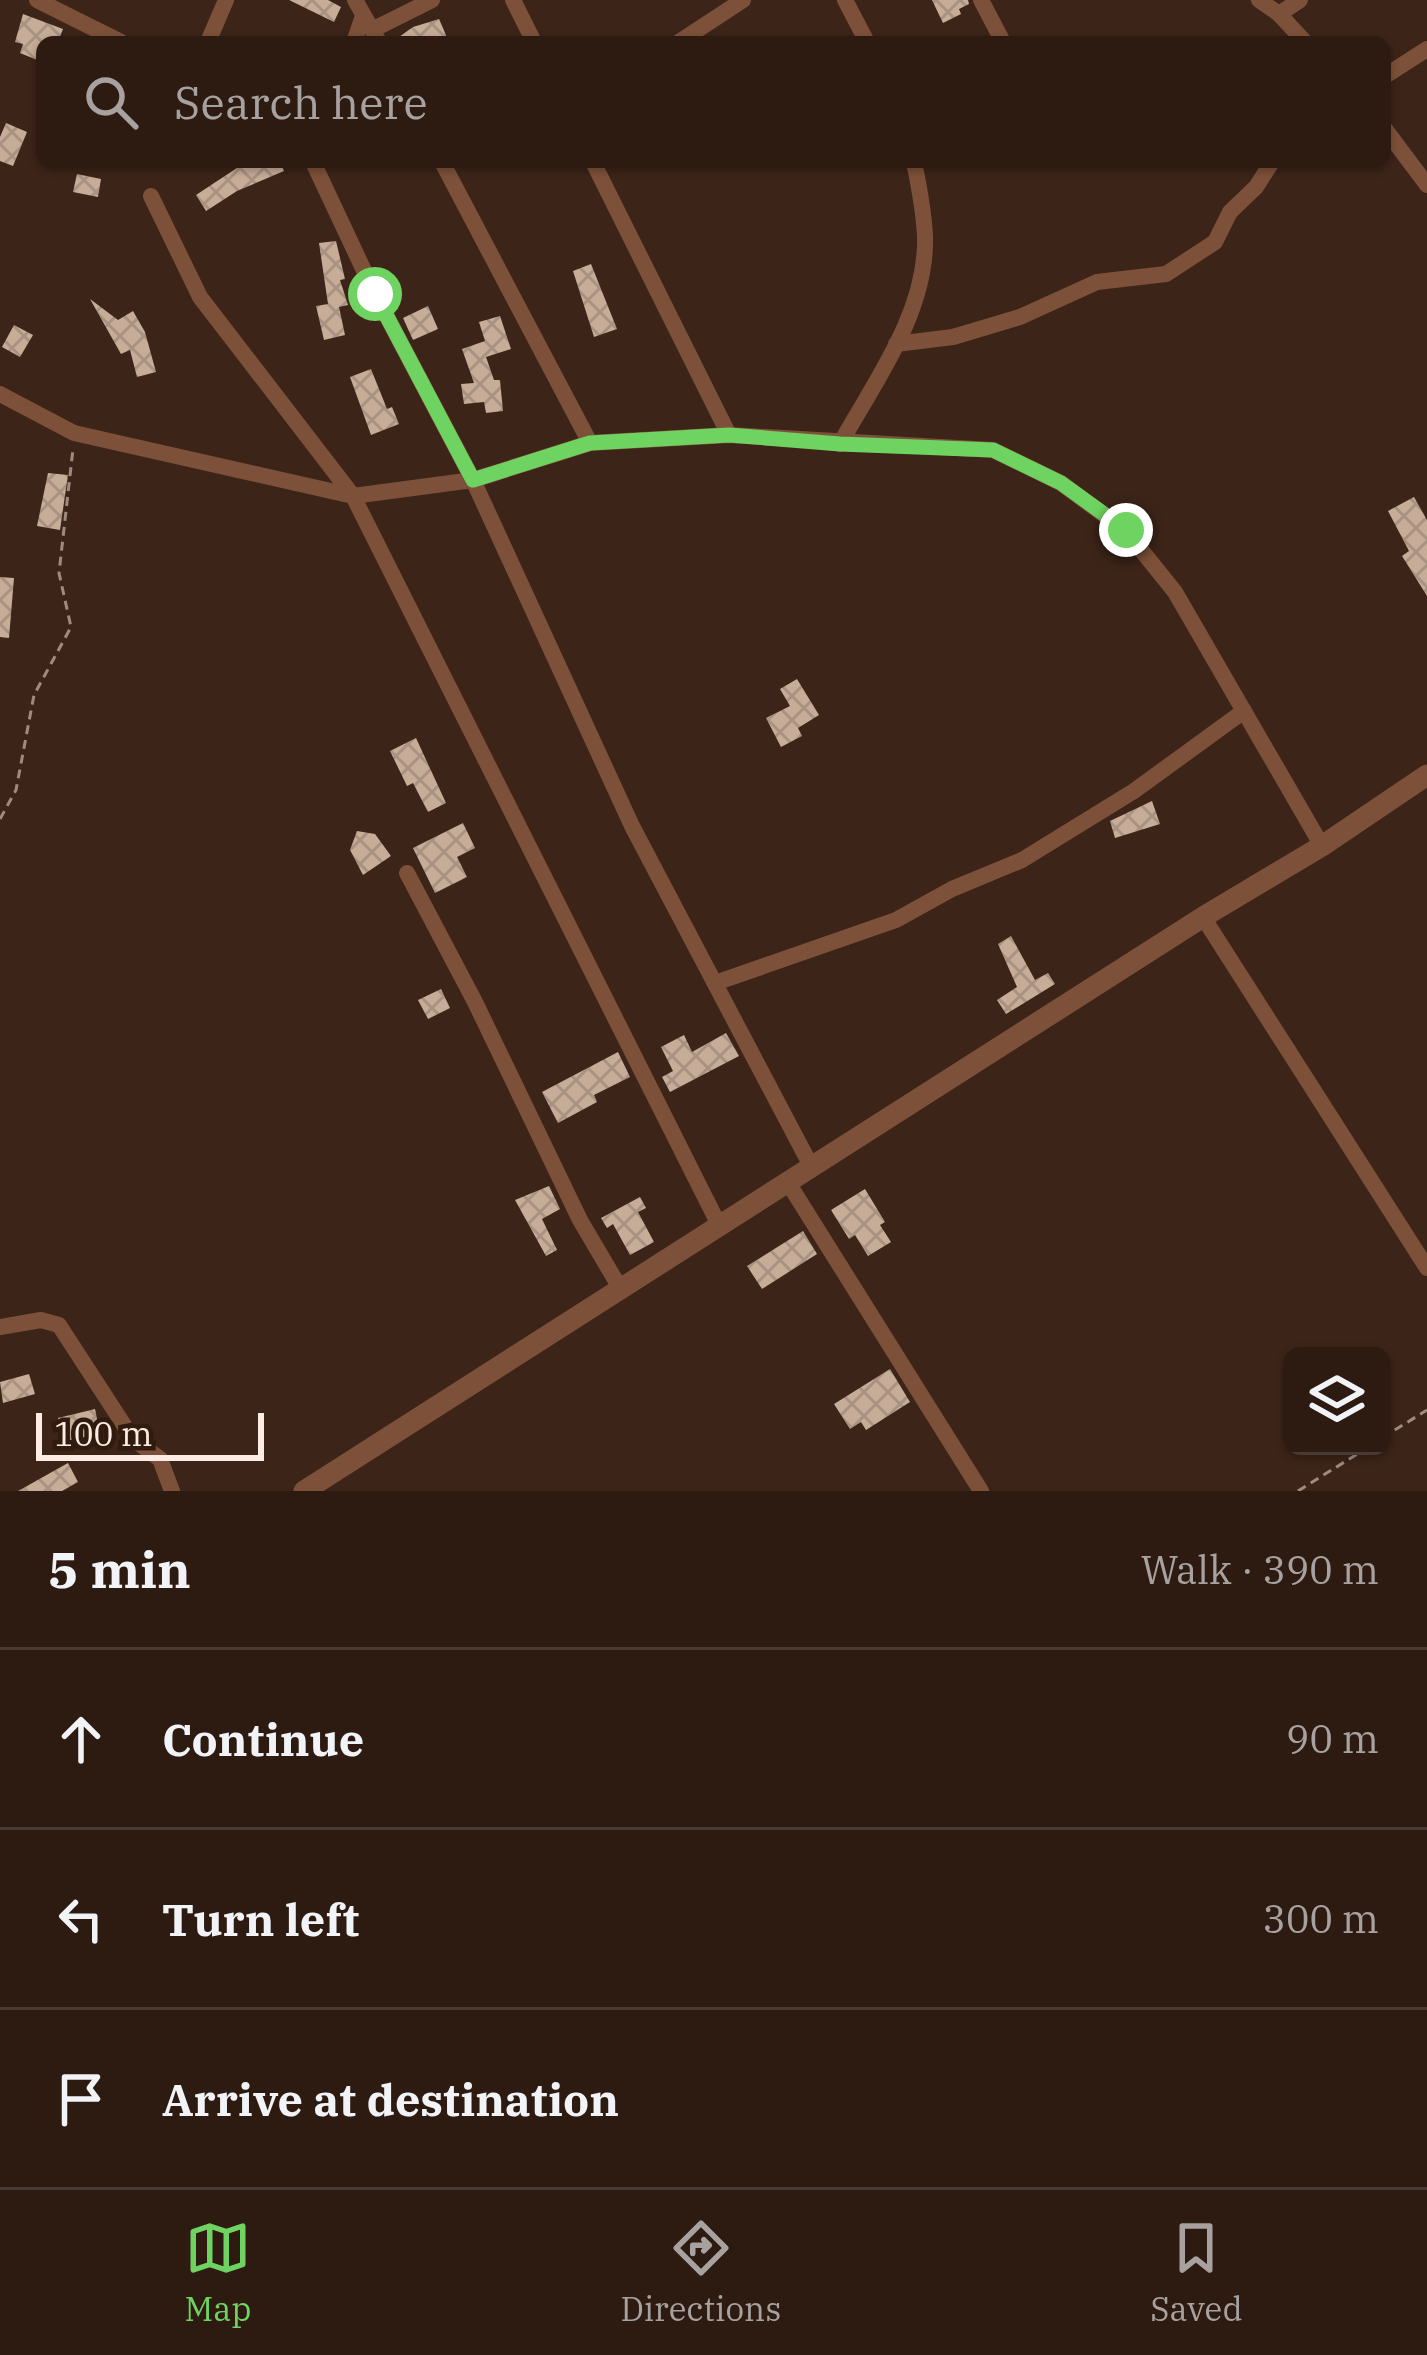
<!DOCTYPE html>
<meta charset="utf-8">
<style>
:root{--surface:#2d1b12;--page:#392820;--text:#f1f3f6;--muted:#a7a19f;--line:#483932;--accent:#6ed360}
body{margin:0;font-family:"IBM Plex Serif",serif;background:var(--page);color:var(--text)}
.controls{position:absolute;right:36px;bottom:36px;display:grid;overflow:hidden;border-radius:18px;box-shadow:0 3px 9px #0004}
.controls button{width:108px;height:108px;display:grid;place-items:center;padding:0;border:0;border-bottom:3px solid var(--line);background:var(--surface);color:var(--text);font:60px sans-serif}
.scale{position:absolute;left:36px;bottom:30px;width:228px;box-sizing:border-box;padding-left:12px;border:6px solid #fcece3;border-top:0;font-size:33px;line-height:42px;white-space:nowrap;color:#fcece3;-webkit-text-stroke:9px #311b0e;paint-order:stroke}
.stop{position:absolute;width:36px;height:36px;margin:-27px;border:9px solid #6ed360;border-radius:50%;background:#fff}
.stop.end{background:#6ed360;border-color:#fff;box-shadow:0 3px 12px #0008}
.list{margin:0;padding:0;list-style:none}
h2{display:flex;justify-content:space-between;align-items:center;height:156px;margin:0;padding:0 48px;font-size:51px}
h2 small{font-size:39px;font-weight:400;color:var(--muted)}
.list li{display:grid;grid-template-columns:78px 1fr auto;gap:36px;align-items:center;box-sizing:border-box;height:180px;padding:0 48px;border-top:3px solid var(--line)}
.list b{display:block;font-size:45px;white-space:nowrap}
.list em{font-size:39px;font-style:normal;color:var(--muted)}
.icon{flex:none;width:66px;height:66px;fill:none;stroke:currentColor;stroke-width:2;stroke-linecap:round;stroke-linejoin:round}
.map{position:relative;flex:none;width:1427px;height:1491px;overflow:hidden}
.search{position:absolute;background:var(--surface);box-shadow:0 3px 9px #0004;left:36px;right:36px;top:36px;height:132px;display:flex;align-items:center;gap:30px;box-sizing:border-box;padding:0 42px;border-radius:18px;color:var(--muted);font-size:45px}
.sheet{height:696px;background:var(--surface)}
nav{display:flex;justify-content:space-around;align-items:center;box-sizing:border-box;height:168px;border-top:3px solid var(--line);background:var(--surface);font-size:33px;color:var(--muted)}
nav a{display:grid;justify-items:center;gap:6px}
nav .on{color:var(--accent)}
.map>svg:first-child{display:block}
</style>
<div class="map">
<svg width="1427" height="1491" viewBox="0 0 1427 1491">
<defs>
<pattern id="building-cross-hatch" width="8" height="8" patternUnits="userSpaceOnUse" patternTransform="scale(3)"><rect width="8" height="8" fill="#c7ac98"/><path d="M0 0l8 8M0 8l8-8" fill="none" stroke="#a89383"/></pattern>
</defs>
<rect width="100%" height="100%" fill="#3c2418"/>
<g fill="url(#building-cross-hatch)">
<path d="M289,0H328L341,7L334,22Z"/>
<path d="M932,0H968L969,4L959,9L961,14L943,23Z"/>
<path d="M23,14L63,29L58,42H42V62L20,53L23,44L15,42Z"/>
<path d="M439,19L449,42H392L413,27Z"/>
<path d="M6,123L27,132L13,166L0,161V137Z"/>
<path d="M246,162H280L284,171L237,191L206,211L196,195Z"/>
<path d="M77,174L101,179L98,197L73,192Z"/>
<path d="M336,241L345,279L340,280L348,305L339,307L345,335L324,340L316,306L328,304L319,243Z"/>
<path d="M591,264L617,329L594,337L573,271Z"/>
<path d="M90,299L118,320L133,311L145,332L156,372L137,377L130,350L121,354Z"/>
<path d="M428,306L438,329L413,340L403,318Z"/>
<path d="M500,316L511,349L486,357L494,380H500L503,411L486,413L484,402L464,404L461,384L474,383L462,349L485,341L479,322Z"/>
<path d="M14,325L33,335L20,357L2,347Z"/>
<path d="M371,369L387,409L392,407L399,424L371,435L350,377Z"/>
<path d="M48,473L68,475L60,530L37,526Z"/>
<path d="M1414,497L1427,520V596L1402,556L1409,551L1388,511Z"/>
<path d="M0,577L14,578L9,638L0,637Z"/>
<path d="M797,679L819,715L798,728L802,736L781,747L766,718L790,706L780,689Z"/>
<path d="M416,738L446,803L428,812L413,783L407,786L390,751Z"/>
<path d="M1152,801L1160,824L1115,838L1110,821Z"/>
<path d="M463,823L475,848L457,857L467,877L435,893L413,848Z"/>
<path d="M357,831L375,834L391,856L363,875L350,850Z"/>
<path d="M1011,936L1035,980L1048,973L1055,984L1006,1014L997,1000L1017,987L998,944Z"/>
<path d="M441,989L450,1008L428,1019L418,1000Z"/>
<path d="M726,1033L739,1056L670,1092L662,1077L673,1071L661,1047L684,1035L692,1052Z"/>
<path d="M618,1052L630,1077L594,1095L597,1102L558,1123L542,1092Z"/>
<path d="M549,1186L560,1209L542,1219L557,1250L546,1256L515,1200Z"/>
<path d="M865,1189L885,1222L880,1225L891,1242L868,1256L855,1235L849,1239L831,1210Z"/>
<path d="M640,1197L646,1208L638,1212L654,1242L630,1255L613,1224L607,1228L601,1218Z"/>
<path d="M803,1231L817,1254L762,1289L747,1266Z"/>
<path d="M890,1369L910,1402L866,1430L861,1422L850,1429L834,1404Z"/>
<path d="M29,1374L35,1394L3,1403L0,1382Z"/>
<path d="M95,1409L100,1433L64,1442L58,1418Z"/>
<path d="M68,1463L78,1482L62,1491H18Z"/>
</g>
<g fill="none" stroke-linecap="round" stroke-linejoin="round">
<g stroke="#9f8b80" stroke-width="3" stroke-dasharray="9 6" stroke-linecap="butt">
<path d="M0,819L16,790L34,695L71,627L59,573L73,449"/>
<path d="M1382,1438L1427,1410"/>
<path d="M1298,1491L1370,1446"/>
</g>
<g stroke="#7d5139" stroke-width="16">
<path d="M37,0L121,42"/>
<path d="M355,0L379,42"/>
<path d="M513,0L534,42"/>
<path d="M845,0L867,42"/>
<path d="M981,0L1003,42"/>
<path d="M1259,0L1279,14L1305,42"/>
<path d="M1279,14L1300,0"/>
<path d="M372,30L432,0"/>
<path d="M208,42L226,0"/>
<path d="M354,42L363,16"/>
<path d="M679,42L743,0"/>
<path d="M1385,76L1427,49"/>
<path d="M1385,129L1427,185"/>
<path d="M313,162L375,294L473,480L632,826L811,1166"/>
<path d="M442,162L590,443"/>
<path d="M593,162L729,435"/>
<path d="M151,196L200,297L353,496L719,1225"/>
<path d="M896,344L953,337L1020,317L1097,282L1166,274L1215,242L1230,212L1256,187L1272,162"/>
<path d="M0,394L74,433L353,496L473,480L590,443L729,435L993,450L1061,483L1126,531L1175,592L1322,846"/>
<path d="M840,444C875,381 927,312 925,237C924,212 919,186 914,162"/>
<path d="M407,873L475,1002L580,1220L620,1288"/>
<path d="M1203,917L1427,1268"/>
<path d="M715,983L896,920L952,889L1022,860L1134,791L1244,711"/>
<path d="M787,1181L981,1491"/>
<path d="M0,1327L41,1320L59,1325L133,1439L160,1459L172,1491"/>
</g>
<path stroke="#7d5139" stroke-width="21" d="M304,1491L1203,917L1322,846L1427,775"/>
</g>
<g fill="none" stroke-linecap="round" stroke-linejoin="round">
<path stroke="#6ed360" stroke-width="15" d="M375,294L473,480L590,443L729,435L840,444L993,450L1061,483L1126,530"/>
</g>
</svg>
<div class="controls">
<button><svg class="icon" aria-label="layers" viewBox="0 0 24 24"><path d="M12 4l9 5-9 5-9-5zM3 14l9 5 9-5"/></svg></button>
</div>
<div class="scale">100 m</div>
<div class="stop" style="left:375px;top:294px"></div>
<div class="stop end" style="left:1126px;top:530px"></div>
<div class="search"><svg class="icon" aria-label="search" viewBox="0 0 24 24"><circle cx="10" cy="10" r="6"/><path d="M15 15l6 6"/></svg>Search here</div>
</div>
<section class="sheet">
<h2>5 min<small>Walk · 390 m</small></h2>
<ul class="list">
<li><svg class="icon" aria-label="ahead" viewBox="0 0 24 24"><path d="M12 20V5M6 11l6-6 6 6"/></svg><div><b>Continue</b></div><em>90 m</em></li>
<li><svg class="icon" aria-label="left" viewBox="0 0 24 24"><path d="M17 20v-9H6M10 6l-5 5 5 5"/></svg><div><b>Turn left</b></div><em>300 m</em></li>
<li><svg class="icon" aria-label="arrive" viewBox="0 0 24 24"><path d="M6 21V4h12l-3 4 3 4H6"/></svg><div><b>Arrive at destination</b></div></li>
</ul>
</section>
<nav>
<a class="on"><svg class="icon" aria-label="map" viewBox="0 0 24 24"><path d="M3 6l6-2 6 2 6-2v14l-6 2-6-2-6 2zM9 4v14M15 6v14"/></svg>Map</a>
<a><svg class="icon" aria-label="directions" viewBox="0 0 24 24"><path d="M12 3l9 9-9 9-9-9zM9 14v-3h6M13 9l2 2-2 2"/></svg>Directions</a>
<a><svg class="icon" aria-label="saved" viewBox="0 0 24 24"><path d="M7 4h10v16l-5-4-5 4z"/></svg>Saved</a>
</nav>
